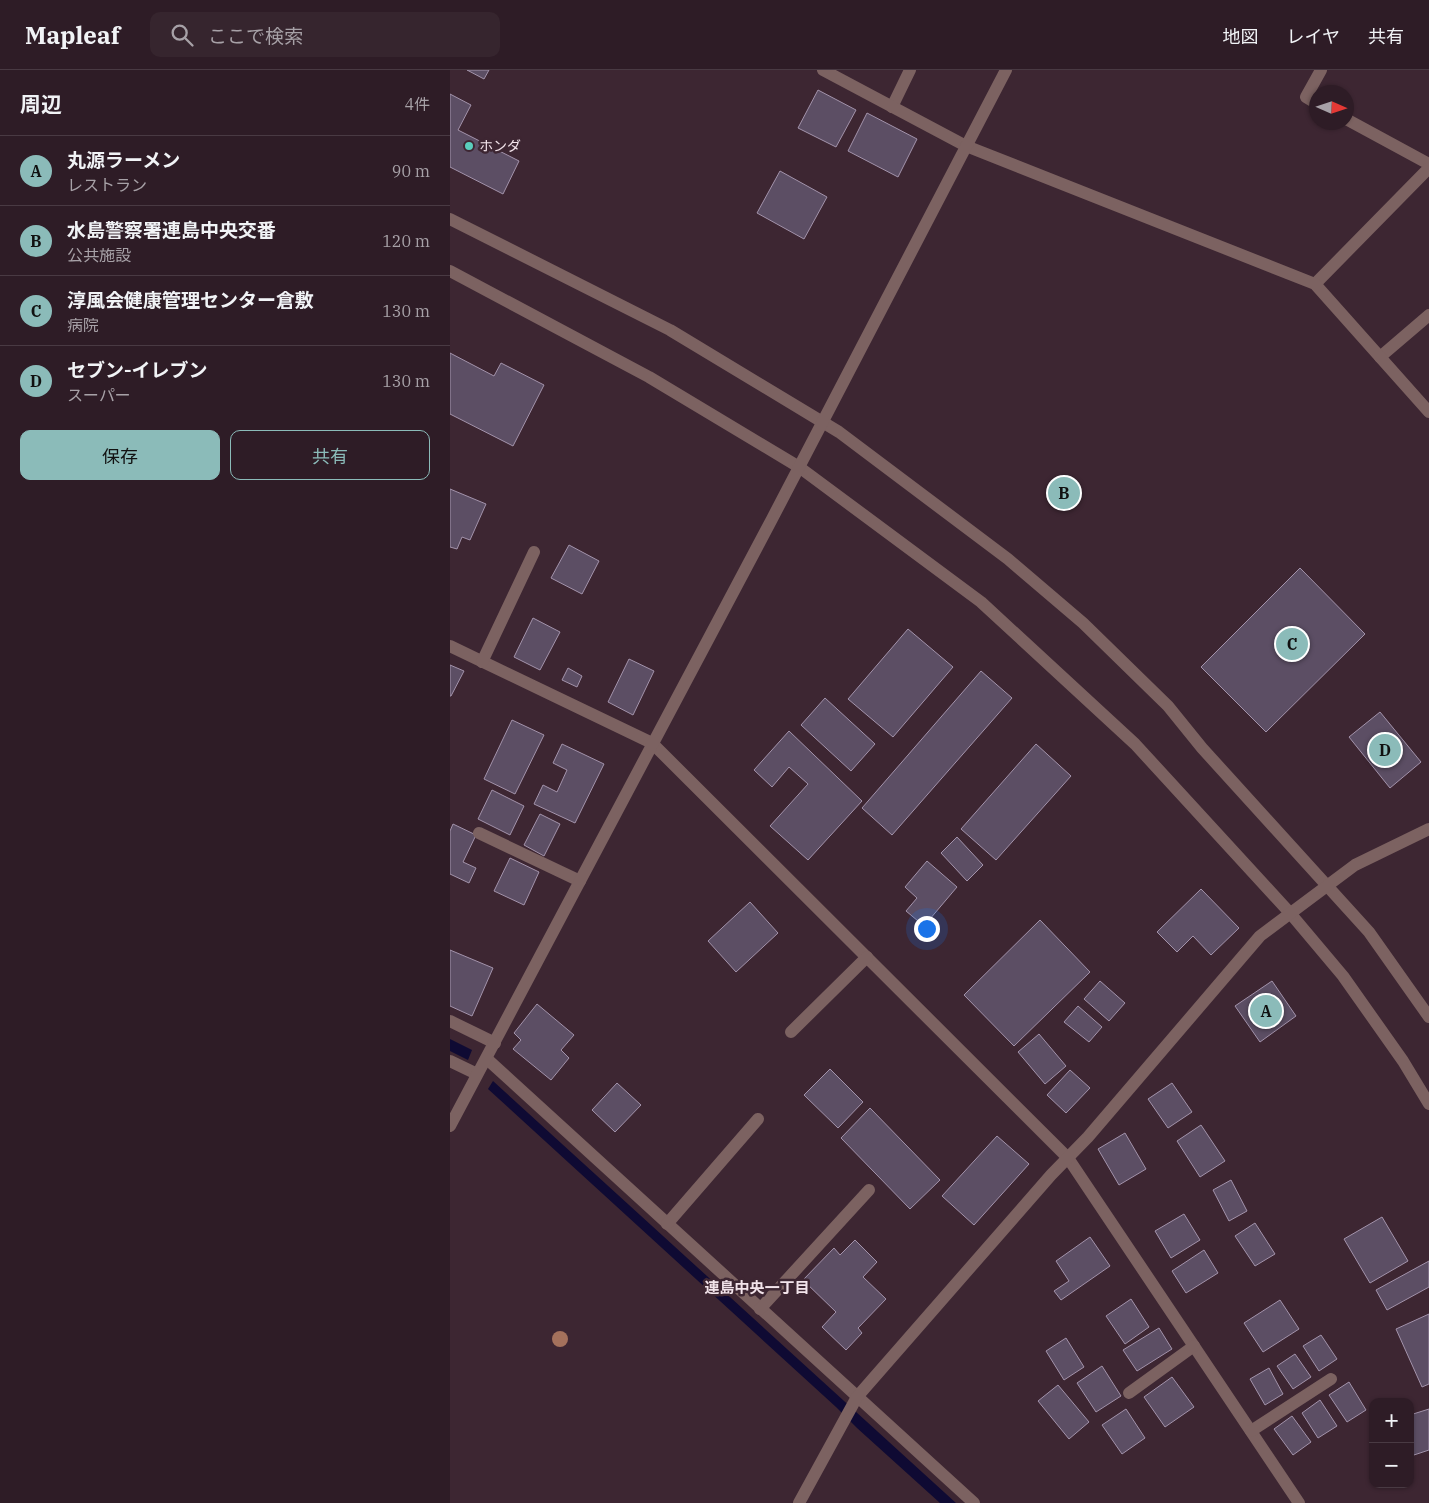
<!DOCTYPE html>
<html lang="ja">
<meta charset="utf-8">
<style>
:root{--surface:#2e1c26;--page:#36252e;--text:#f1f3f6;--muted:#a7a1a7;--line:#493a43;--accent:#8bbbb9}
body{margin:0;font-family:"IBM Plex Serif","Noto Sans JP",serif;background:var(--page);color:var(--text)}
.controls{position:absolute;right:15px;bottom:15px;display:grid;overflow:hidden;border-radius:10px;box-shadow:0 1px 4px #0004}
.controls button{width:45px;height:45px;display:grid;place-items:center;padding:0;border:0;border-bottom:1px solid var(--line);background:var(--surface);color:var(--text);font:25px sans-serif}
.compass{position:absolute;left:859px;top:15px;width:45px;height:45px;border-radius:50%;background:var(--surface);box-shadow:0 1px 4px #0004;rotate:93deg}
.you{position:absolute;left:476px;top:858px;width:18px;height:18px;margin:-12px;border:4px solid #fff;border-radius:50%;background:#1a73e8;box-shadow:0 0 0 8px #1a73e833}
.badge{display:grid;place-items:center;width:32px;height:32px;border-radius:50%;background:var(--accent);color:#111;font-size:16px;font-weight:700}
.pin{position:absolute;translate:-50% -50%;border:2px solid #fff;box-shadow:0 1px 5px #0006}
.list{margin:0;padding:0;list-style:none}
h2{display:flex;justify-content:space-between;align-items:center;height:65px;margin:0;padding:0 20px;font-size:21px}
h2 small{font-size:16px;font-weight:400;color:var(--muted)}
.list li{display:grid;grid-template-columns:32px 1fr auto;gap:15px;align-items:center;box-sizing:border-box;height:70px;padding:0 20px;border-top:1px solid var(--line)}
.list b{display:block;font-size:19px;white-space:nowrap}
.list p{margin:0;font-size:16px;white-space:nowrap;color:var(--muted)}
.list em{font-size:16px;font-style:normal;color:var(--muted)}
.actions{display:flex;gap:10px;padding:15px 20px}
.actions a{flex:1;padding:11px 0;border:1px solid var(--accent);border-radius:10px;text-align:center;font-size:18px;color:var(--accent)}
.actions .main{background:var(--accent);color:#111}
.icon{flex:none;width:28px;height:28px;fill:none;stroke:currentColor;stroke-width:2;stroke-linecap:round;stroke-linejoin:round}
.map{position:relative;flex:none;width:979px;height:1433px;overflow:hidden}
header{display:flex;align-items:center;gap:30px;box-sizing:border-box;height:70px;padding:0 25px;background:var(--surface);border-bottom:1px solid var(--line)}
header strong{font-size:24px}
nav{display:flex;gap:28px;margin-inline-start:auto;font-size:18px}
.search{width:350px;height:45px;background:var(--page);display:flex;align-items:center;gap:12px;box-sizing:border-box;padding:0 18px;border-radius:10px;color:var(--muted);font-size:19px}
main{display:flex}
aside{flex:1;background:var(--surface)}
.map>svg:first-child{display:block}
</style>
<header>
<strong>Mapleaf</strong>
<div class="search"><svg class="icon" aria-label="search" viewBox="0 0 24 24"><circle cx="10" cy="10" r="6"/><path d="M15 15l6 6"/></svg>ここで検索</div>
<nav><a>地図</a><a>レイヤ</a><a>共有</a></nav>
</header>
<main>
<aside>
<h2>周辺<small>4件</small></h2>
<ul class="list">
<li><span class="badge">A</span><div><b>丸源ラーメン</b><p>レストラン</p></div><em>90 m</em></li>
<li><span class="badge">B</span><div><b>水島警察署連島中央交番</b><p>公共施設</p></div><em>120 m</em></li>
<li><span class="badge">C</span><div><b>淳風会健康管理センター倉敷</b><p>病院</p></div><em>130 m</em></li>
<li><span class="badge">D</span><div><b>セブン-イレブン</b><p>スーパー</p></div><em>130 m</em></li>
</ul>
<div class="actions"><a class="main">保存</a><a>共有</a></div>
</aside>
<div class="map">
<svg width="979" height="1433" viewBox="0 0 979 1433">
<rect width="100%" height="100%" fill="#3d2632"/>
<g fill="#0f0a33">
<path d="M0,969L22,980L18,990L0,981Z"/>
<path d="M43,1011L506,1433H490L407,1358L386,1337L38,1019Z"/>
</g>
<g fill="#5c4e64" stroke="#a393ab">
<path d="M17,0H39L34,9Z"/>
<path d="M368,20L406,40L386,77L348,58Z"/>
<path d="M0,24L21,35L8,60L69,91L53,124L0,97Z"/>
<path d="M417,43L467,69L448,107L398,81Z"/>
<path d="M330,101L377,127L354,169L307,143Z"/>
<path d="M0,283L44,306L51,293L94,315L63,376L0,344Z"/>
<path d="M0,419L36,434L20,470L12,467L7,479L0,477Z"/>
<path d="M119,475L149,491L132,524L101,508Z"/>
<path d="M850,498L915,564L816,662L751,597Z"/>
<path d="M83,548L110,562L90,600L64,587Z"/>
<path d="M458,559L503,597L443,667L398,629Z"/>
<path d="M179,589L204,601L183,645L158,632Z"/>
<path d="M0,595L14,601L1,626H0Z"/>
<path d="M118,598L132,606L127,617L112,610Z"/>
<path d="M531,601L562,628L442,765L412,738Z"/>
<path d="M375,628L425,674L401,701L351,655Z"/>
<path d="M930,642L971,692L940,718L899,667Z"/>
<path d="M62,650L94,665L65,724L34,709Z"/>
<path d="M339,661L412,731L358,790L320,756L358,714L339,697L322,717L304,700Z"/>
<path d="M112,674L154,694L125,753L84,734L93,715L107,722L117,700L103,693Z"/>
<path d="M586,674L621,706L546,790L511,759Z"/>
<path d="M42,720L74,736L60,765L28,749Z"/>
<path d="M90,744L110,754L94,786L74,775Z"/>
<path d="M3,754L26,765L13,792L26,798L19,813L0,804V761Z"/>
<path d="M507,767L533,795L517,811L491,783Z"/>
<path d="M60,788L89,802L74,835L44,821Z"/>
<path d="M477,791L507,817L474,856L456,841L467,828L455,817Z"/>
<path d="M751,819L789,858L761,885L743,866L727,882L707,862Z"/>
<path d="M300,832L328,863L286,902L258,871Z"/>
<path d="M590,850L640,902L564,976L514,925Z"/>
<path d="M0,880L43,898L22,946L0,936Z"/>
<path d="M650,911L675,933L659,951L634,929Z"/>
<path d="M822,911L846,946L810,972L785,936Z"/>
<path d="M87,934L124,965L111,980L119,988L101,1010L63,979L71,970L64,963Z"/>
<path d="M628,936L652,957L639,972L614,952Z"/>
<path d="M589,964L616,996L595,1014L568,982Z"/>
<path d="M380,999L413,1032L388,1058L354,1025Z"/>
<path d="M620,1000L640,1018L616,1043L597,1025Z"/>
<path d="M167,1013L191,1035L165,1062L142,1040Z"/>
<path d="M722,1013L742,1042L718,1058L698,1029Z"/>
<path d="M420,1038L490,1110L460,1139L391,1068Z"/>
<path d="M751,1055L775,1091L750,1107L727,1071Z"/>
<path d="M675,1063L696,1099L669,1115L648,1079Z"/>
<path d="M547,1066L579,1094L524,1155L492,1126Z"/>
<path d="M781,1110L797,1141L779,1151L763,1120Z"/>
<path d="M734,1144L750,1170L721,1188L705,1161Z"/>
<path d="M932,1147L958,1191L920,1213L894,1169Z"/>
<path d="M805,1153L825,1184L805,1196L785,1166Z"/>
<path d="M640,1167L660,1196L611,1230L604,1221L619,1211L606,1191Z"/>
<path d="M405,1170L427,1192L413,1207L436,1229L408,1258L412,1263L396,1280L372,1257L386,1242L353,1210L384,1178L390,1185Z"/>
<path d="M754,1180L768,1203L736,1223L722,1201Z"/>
<path d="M979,1191V1217L937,1240L926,1220Z"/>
<path d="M681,1229L699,1257L675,1274L656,1246Z"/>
<path d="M830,1230L849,1259L813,1282L794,1253Z"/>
<path d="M979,1244V1314L972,1317L946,1259Z"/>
<path d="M709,1258L722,1279L687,1301L673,1280Z"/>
<path d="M871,1265L887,1289L869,1301L853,1276Z"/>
<path d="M616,1268L634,1297L614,1310L596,1281Z"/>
<path d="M845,1284L861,1307L843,1319L827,1296Z"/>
<path d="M652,1296L671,1326L646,1342L627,1313Z"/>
<path d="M819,1298L833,1324L815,1335L800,1309Z"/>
<path d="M722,1307L744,1337L715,1357L694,1327Z"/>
<path d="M899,1312L916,1340L897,1352L879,1325Z"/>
<path d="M608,1315L639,1352L619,1369L588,1331Z"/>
<path d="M870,1330L887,1356L868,1368L852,1343Z"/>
<path d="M676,1339L695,1368L672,1384L652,1355Z"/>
<path d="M979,1339V1380L964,1385L960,1374V1345Z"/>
<path d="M842,1346L861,1372L843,1385L824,1359Z"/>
</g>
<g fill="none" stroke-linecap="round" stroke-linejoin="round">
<path stroke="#7c6261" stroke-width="12" d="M442,37L460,0"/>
<g stroke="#7c6261" stroke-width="12">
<path d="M373,0L516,76"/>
<path d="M866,33L856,27L871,0"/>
<path d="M896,49L979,94"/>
<path d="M865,214L979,98"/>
<path d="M930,287L979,245"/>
<path d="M0,576L202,673L618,1088L849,1433"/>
<path d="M32,592L84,482"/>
<path d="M29,763L130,811"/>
<path d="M0,951L45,973"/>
<path d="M341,962L417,887"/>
<path d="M37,989L524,1433"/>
<path d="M0,991L27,1004"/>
<path d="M217,1154L308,1049"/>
<path d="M310,1239L419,1120"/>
<path d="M679,1323L744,1276"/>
<path d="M801,1361L881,1309"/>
</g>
<g stroke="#7c6261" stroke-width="12">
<path d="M516,76L865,214L979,342"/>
<path d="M0,149L220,260L389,362L558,489L633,553L718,636L752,678L919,862L979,947"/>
<path d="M0,201L199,307L349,397L531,532L685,674L840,843L893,906L953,991L979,1034"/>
<path d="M0,1056L322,449L556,0"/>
<path d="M349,1433L407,1327L601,1105L638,1067L810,866L905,795L979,759"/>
</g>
</g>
<circle fill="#a4715c" cx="110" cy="1269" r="8"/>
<circle fill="#5acebd" stroke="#3d2632" stroke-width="2" cx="19" cy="76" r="5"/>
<g text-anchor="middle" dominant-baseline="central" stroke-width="5" stroke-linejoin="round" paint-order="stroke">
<g font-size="14" fill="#f2e3ea" stroke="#3d2632" text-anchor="start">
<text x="29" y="76">ホンダ</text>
</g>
<g font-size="15" font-weight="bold" fill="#f2e3ea" stroke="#3d2632">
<text x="307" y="1217">連島中央一丁目</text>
</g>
</g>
</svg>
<div class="controls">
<button>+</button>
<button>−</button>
</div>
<svg class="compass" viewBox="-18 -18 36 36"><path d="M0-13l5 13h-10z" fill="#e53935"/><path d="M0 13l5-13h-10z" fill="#a7a1a7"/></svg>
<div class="you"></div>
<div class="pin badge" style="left:816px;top:941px">A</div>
<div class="pin badge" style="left:614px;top:423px">B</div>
<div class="pin badge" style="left:842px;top:574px">C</div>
<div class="pin badge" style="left:935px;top:680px">D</div>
</div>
</main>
